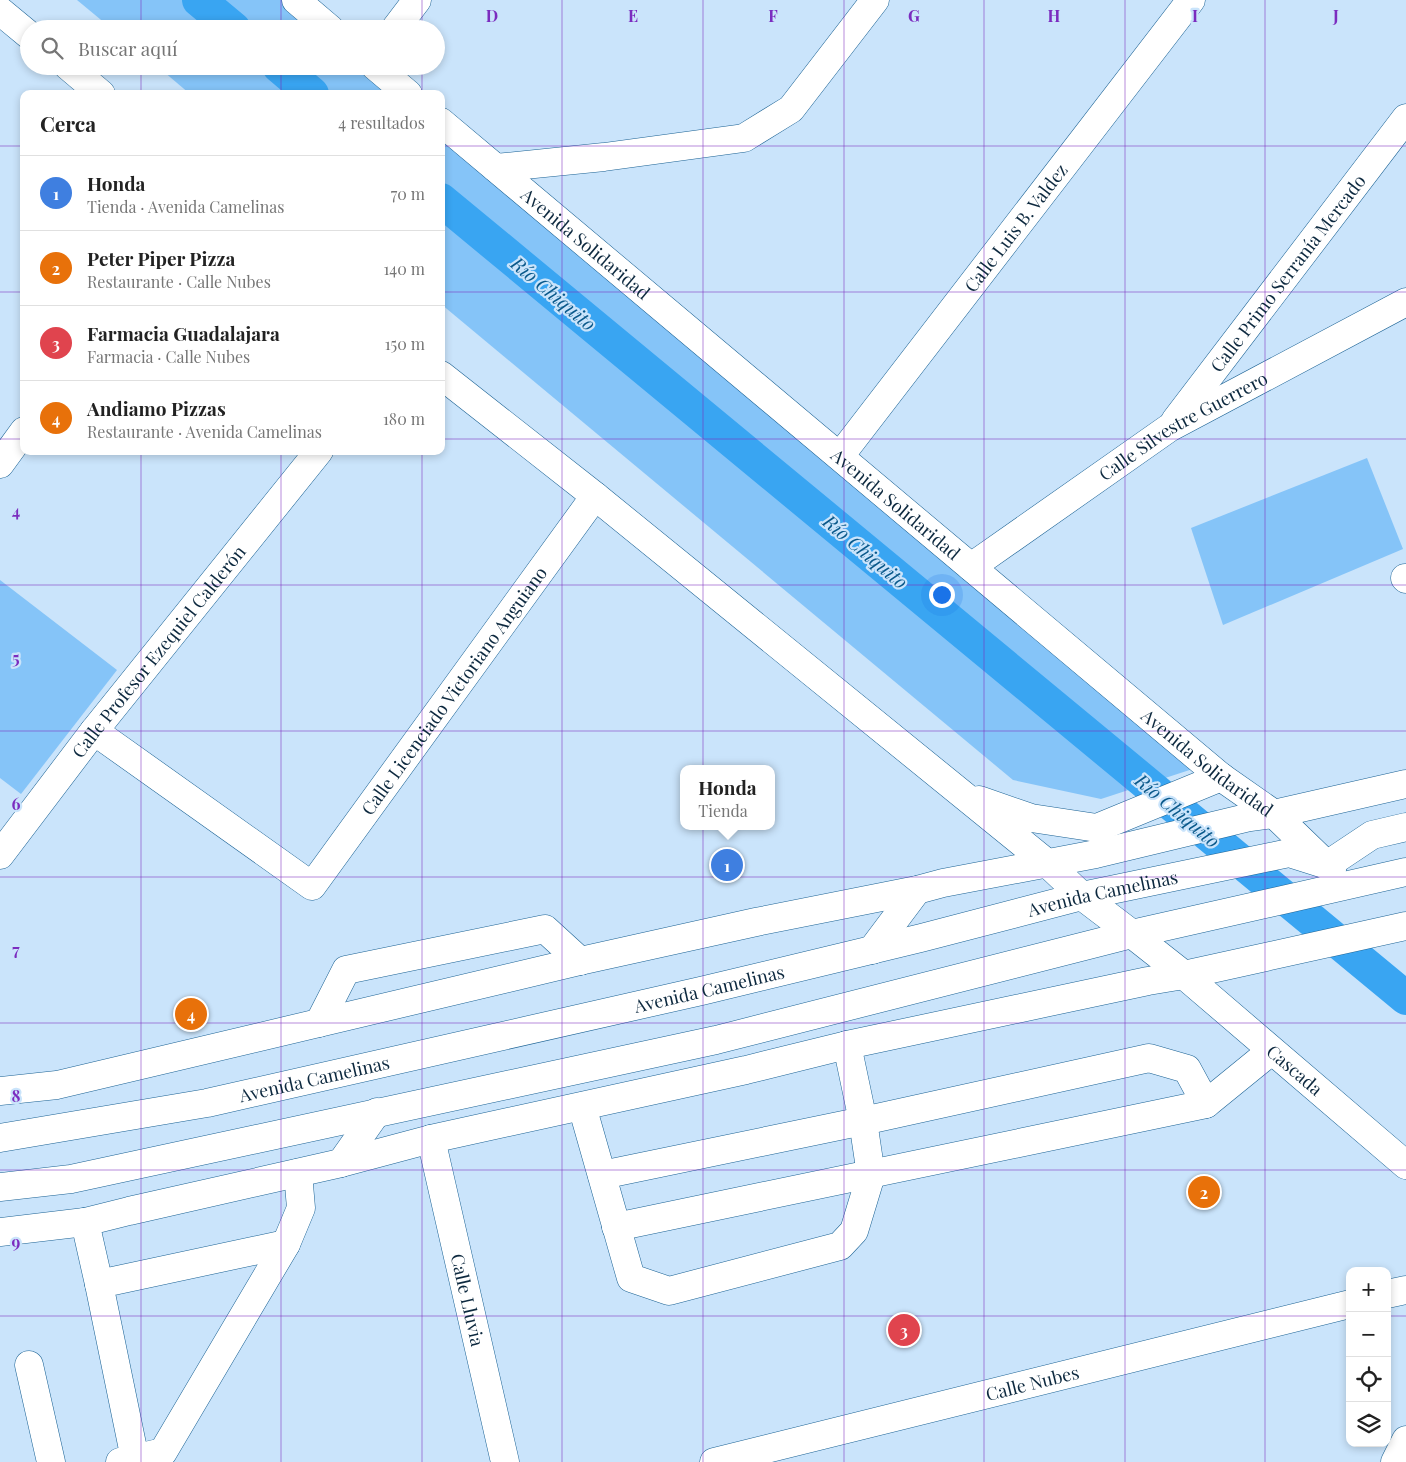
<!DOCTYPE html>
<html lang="es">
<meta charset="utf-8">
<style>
:root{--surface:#fff;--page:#f6f6f6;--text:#222;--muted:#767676;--line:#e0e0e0;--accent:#0b8043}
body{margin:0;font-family:"Playfair Display",serif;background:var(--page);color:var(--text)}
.controls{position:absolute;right:15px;bottom:15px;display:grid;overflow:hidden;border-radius:10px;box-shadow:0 2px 8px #0003}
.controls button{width:45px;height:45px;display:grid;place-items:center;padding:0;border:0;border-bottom:1px solid var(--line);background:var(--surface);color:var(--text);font:25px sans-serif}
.you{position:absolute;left:941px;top:594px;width:18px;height:18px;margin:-12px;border:4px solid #fff;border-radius:50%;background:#1a73e8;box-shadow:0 0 0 8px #1a73e833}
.badge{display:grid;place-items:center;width:32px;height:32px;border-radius:50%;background:var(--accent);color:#fff;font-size:16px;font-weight:700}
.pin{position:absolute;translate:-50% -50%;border:2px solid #fff;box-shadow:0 1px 5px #0006}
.popup{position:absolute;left:680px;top:765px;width:95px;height:65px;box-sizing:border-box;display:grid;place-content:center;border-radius:10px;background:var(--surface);filter:drop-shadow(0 1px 4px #0005);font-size:16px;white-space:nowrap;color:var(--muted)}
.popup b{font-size:19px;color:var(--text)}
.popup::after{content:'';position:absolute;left:50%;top:100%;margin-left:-10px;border:10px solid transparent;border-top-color:var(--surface)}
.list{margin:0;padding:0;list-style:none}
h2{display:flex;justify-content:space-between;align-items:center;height:65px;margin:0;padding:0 20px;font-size:21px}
h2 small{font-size:16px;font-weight:400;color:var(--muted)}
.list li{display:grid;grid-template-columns:32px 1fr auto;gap:15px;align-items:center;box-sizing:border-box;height:75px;padding:0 20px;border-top:1px solid var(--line)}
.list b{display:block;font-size:19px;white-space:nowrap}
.list p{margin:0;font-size:16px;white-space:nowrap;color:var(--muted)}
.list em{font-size:16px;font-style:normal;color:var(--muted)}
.icon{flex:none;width:28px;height:28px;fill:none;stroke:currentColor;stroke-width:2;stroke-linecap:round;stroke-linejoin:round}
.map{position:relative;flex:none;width:1406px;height:1462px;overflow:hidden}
.search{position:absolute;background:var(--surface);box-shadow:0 2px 8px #0003;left:20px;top:20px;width:425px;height:55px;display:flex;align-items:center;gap:12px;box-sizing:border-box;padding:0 18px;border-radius:28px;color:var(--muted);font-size:19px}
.panel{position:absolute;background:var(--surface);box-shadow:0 2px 8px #0003;left:20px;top:90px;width:425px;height:365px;border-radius:10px}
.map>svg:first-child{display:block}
</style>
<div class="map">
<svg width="1406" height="1462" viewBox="0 0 1406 1462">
<rect width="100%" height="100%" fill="#cae4fb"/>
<g fill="#85c4f8">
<path d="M77,0H304L339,29H112Z"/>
<path d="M157,66H383L416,94H190Z"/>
<path d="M441,115L1211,763L1101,799L1013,780L441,304Z"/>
<path d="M1367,458L1403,549L1223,625L1191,528Z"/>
<path d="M0,580L117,670L21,794L0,778Z"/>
</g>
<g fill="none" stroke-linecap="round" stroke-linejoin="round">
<g stroke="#39a5f2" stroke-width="34">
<path d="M199,0L234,29"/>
<path d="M279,66L312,94"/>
<path d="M441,200L1406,998"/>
</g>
<defs>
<g id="minor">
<path d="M395,29L417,0"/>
<path d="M496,168L604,157L744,138L791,109L875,0"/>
<path id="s1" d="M1175,421L1406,118"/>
<path id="s2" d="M840,456L1191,0"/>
<path d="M0,464L24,431"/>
<path id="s3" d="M971,567L1169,428L1406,302"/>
<path d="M1405,578L1406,579"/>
<path id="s4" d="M94,731L312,886L595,496"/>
<path id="s5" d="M0,855L94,731L319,451"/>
<path id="s6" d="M1132,934L1184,975L1406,1165"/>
<path d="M319,1023L346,970L545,929L580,961"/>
<path d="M584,1106V1113L631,1278L669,1291L840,1246L854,1231L871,1175L863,1121L847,1045"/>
<path id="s7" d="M431,1139L505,1462"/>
<path d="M602,1175L863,1121L1149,1058L1187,1069L1206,1104"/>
<path d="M85,1222L99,1284"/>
<path d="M616,1227L1206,1104L1271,1051"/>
<path d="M1387,1294L1406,1290"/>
<path d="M29,1365L51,1462"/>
<path d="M135,1459L99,1284L286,1244"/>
<path d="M120,1462L163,1452L286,1244L301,1208L298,1173"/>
<path id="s8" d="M714,1462L1350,1304"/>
<path d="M1395,1462L1406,1440"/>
</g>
<g id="major">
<path d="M296,0L330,29"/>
<path d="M0,11L29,35"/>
<path d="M68,66L101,94"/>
<path d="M375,66L408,94"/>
<path id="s9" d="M441,122L1221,777L1274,814L1332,870"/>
<path d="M441,375L595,496L1047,863L1082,896L1132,934"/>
<path d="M979,800L1031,818L1097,828L1221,777"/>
<path d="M0,1091L57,1085L580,961L756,922L917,890L943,883L1096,854L1250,817L1274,814L1406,784"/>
<path d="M0,1232L85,1222L129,1211L341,1163L431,1139L746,1070L847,1045L1148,981L1184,975L1406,926"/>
</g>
<g id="highway">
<path d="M872,950L917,890"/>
<path id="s10" d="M0,1138L207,1103L701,991L921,938L1082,896L1289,853L1327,865L1372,835L1406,827"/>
<path d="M341,1163L377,1112"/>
<path d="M0,1187L71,1179L716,1040L1132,934L1406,872"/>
</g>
</defs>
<use href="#minor" stroke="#1b6294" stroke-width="29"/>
<use href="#major" stroke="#1b6294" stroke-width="29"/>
<use href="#highway" stroke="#1b6294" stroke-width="29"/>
<use href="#minor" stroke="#fff" stroke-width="28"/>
<use href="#major" stroke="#fff" stroke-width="28"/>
<use href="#highway" stroke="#fff" stroke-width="28"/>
</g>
<path fill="none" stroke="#7b2cbf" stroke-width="1" stroke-opacity="0.55" d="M141,0V29M281,0V29M422,0V29M562,0V1462M703,0V1462M844,0V1462M984,0V1462M1125,0V1462M1265,0V1462M141,66V94M281,66V94M422,66V94M0,146H24M441,146H1406M0,292H24M441,292H1406M0,439H24M441,439H1406M141,451V1462M281,451V1462M422,451V1462M0,585H1406M0,731H1406M0,877H1406M0,1023H1406M0,1170H1406M0,1316H1350M1387,1316H1406"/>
<g text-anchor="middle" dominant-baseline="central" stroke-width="4.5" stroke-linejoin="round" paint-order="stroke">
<g font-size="18" fill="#0d293f" stroke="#cae4fb">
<text stroke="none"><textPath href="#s2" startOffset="288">Calle Luis B. Valdez</textPath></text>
<text stroke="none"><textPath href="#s9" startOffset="189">Avenida Solidaridad</textPath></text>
<text stroke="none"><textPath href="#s1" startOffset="186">Calle Primo Serranía Mercado</textPath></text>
<text stroke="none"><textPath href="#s3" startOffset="255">Calle Silvestre Guerrero</textPath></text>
<text stroke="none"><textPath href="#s9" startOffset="594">Avenida Solidaridad</textPath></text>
<text stroke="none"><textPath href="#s5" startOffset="258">Calle Profesor Ezequiel Calderón</textPath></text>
<text stroke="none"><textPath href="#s4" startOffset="509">Calle Licenciado Victoriano Anguiano</textPath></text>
<text stroke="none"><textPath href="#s9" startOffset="999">Avenida Solidaridad</textPath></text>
<text stroke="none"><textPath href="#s10" startOffset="1130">Avenida Camelinas</textPath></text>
<text stroke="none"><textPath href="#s10" startOffset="725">Avenida Camelinas</textPath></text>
<text stroke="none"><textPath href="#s6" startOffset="212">Cascada</textPath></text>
<text stroke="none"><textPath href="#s10" startOffset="320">Avenida Camelinas</textPath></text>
<text stroke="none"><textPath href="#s7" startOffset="165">Calle Lluvia</textPath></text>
<text stroke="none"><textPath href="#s8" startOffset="328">Calle Nubes</textPath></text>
</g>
<g font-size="19" font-style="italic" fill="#0a598b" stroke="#cae4fb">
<text transform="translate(554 293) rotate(40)">Río Chiquito</text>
<text transform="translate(866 551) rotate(40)">Río Chiquito</text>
<text transform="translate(1178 810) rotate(40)">Río Chiquito</text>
</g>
</g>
<g font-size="16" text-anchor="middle" font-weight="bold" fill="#7b2cbf" stroke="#cae4fb" stroke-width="4.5" stroke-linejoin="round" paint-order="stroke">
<text x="492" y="22">D</text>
<text x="633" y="22">E</text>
<text x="773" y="22">F</text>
<text x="914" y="22">G</text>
<text x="1054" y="22">H</text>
<text x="1195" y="22">I</text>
<text x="1336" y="22">J</text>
<text x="16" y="517">4</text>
<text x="16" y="664">5</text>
<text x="16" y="810">6</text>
<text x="16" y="956">7</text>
<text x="16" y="1102">8</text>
<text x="16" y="1248">9</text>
</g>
</svg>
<div class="controls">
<button>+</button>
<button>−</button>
<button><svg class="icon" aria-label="locate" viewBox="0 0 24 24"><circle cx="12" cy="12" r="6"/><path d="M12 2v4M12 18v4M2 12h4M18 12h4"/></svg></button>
<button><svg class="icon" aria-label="layers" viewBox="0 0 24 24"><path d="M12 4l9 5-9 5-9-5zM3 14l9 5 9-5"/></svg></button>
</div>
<div class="you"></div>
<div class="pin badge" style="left:727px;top:865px;background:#3f7fe0">1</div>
<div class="popup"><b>Honda</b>Tienda</div>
<div class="pin badge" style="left:1204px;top:1192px;background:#e8710a">2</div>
<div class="pin badge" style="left:904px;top:1330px;background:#e0444e">3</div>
<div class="pin badge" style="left:191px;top:1014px;background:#e8710a">4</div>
<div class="search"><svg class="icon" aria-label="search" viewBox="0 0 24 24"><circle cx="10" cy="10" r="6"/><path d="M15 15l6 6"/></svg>Buscar aquí</div>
<section class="panel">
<h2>Cerca<small>4 resultados</small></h2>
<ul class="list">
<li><span class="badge" style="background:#3f7fe0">1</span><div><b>Honda</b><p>Tienda · Avenida Camelinas</p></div><em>70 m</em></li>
<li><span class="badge" style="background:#e8710a">2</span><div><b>Peter Piper Pizza</b><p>Restaurante · Calle Nubes</p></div><em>140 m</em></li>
<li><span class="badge" style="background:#e0444e">3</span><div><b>Farmacia Guadalajara</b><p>Farmacia · Calle Nubes</p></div><em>150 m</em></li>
<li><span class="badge" style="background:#e8710a">4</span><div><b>Andiamo Pizzas</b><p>Restaurante · Avenida Camelinas</p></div><em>180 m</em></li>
</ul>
</section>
</div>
